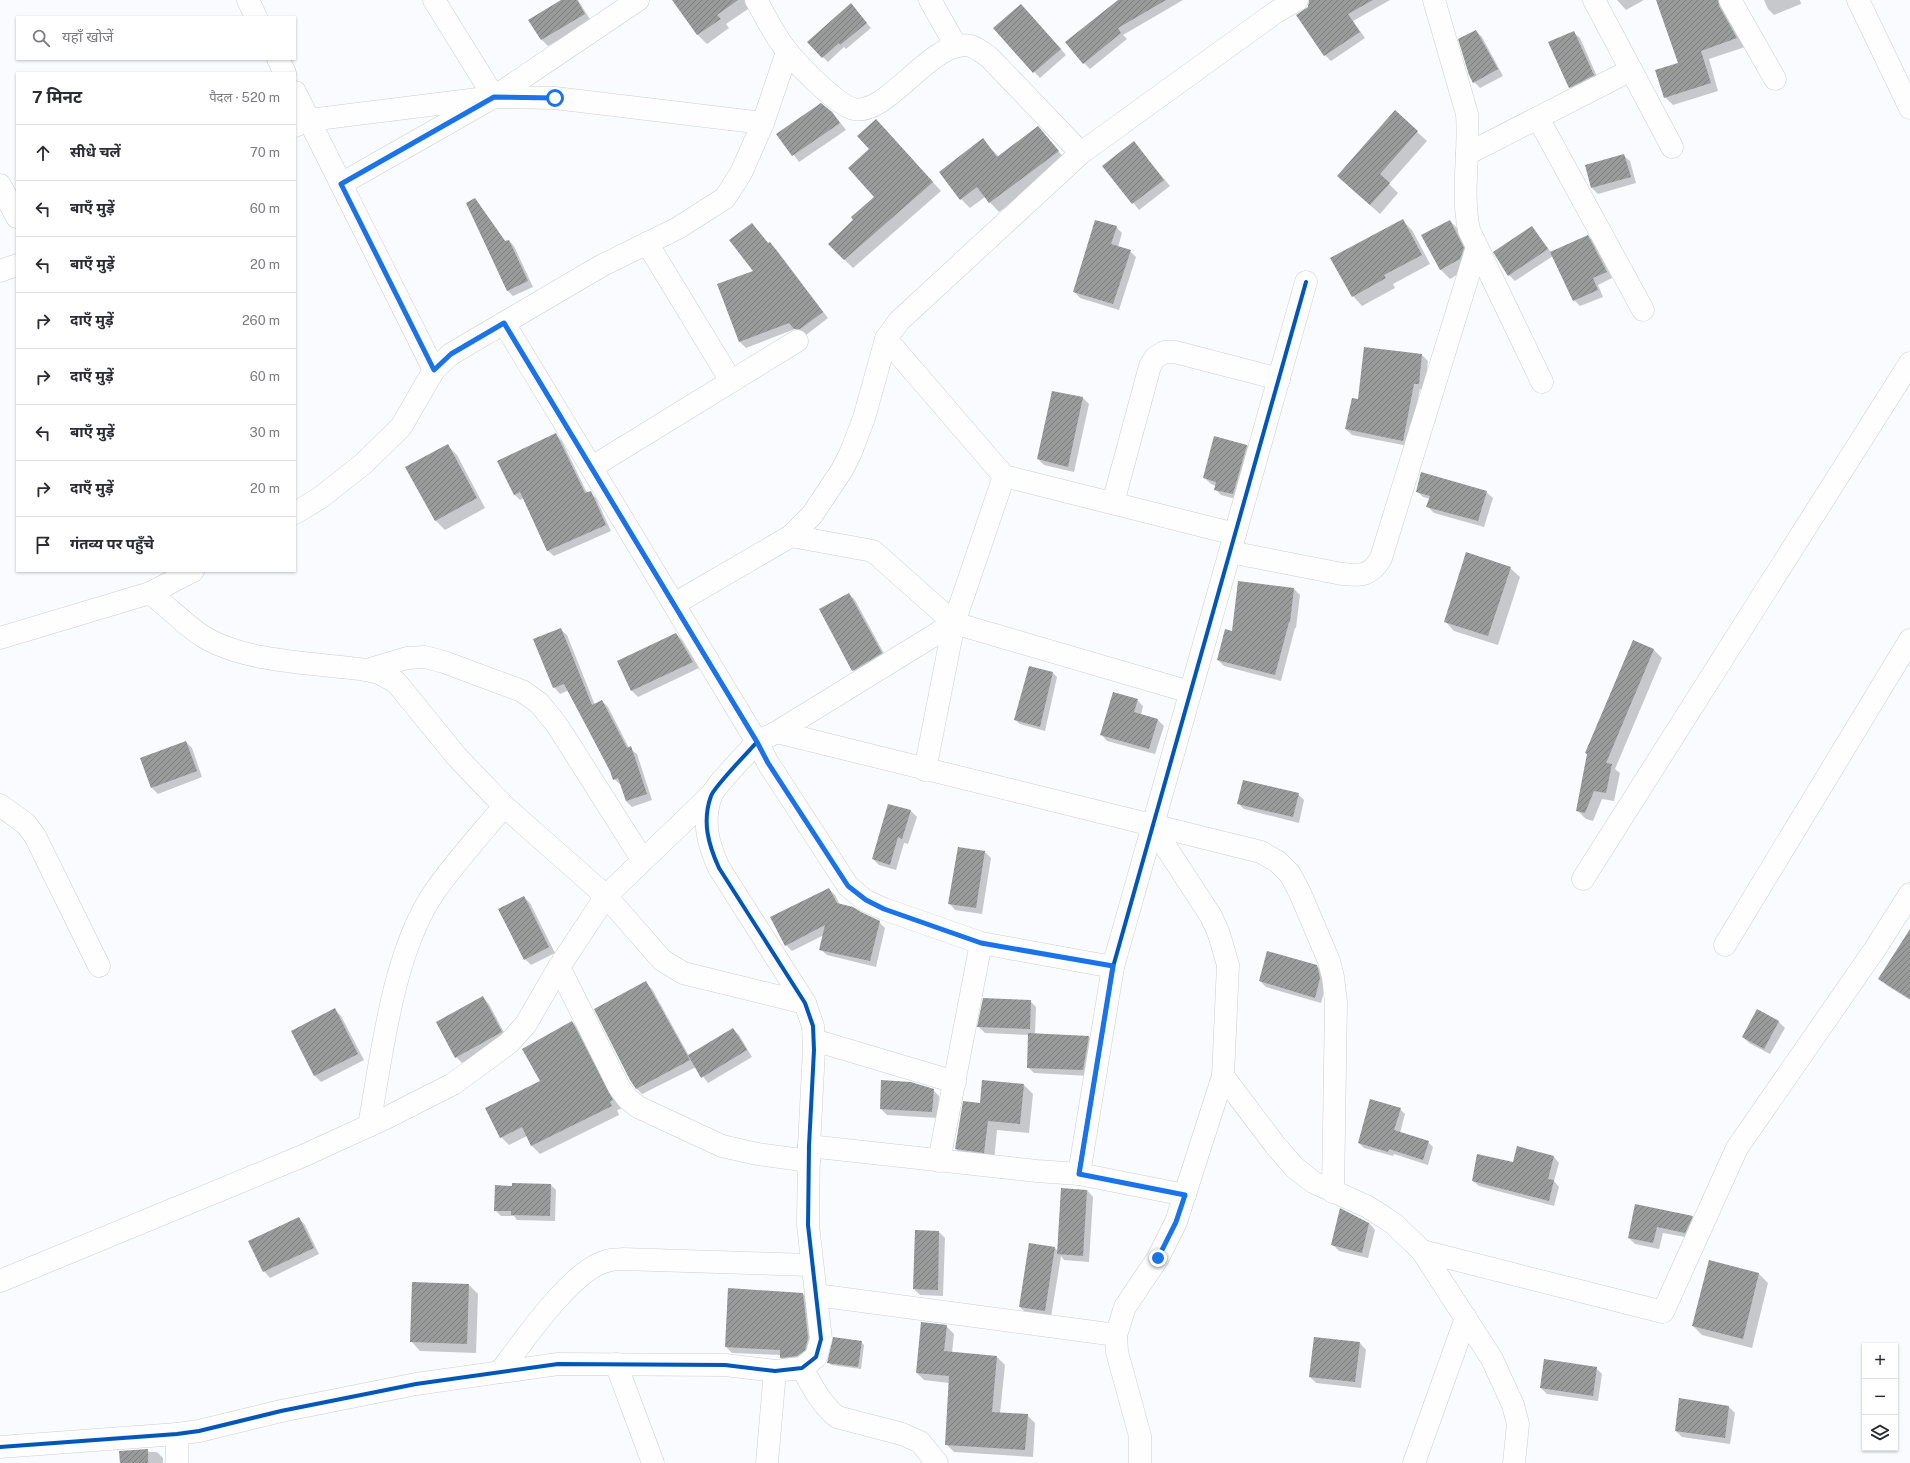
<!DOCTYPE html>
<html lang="hi">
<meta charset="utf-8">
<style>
:root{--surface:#fff;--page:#f7f7f7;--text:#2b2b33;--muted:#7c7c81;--line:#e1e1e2}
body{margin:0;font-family:"Public Sans","Noto Sans Devanagari",sans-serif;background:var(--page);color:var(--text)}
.controls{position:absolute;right:12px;bottom:12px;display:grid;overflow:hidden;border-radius:0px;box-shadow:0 1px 3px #0004}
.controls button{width:36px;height:36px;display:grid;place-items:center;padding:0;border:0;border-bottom:1px solid var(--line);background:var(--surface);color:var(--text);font:20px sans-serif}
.stop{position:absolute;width:12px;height:12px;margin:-9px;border:3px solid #1a73e8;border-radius:50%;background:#fff}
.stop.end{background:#1a73e8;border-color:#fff;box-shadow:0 1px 4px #0008}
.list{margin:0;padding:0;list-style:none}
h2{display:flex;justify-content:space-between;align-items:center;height:52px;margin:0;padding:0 16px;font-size:17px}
h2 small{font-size:13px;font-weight:400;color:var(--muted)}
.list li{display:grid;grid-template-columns:26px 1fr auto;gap:12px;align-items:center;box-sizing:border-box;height:56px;padding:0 16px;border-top:1px solid var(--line)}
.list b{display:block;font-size:15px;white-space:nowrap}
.list em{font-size:13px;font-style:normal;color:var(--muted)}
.icon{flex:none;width:22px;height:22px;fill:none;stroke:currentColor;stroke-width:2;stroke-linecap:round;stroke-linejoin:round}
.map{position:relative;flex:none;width:1910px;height:1463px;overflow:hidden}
.search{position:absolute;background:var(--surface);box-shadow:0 1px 3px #0004;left:16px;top:16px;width:280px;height:44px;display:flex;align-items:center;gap:10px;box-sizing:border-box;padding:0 14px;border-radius:0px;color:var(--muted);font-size:15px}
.panel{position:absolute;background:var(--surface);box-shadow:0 1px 3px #0004;left:16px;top:72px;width:280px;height:500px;border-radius:0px}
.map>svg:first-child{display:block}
</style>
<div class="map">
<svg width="1910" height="1463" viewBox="0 0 1910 1463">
<defs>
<pattern id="building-hatch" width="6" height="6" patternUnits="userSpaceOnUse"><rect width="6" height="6" fill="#999a9a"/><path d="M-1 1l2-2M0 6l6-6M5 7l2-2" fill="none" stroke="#7e7e7f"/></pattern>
</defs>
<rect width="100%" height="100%" fill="#f9fbfe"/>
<g fill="#0003">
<path d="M563,0H578L591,21L548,46L542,40L529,20Z"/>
<path d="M673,0H746L751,7L726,24L729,28L707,44L698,35Z"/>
<path d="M1120,0H1183L1123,35L1127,39L1090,69L1084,63Z"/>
<path d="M1311,0H1390L1353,21L1365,38L1331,61L1325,55L1308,7Z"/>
<path d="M1617,0H1644L1626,10Z"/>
<path d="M1679,0H1729L1745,47L1709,59L1718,91L1673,105L1665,97L1679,64Z"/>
<path d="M1764,0H1800L1801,4L1774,15L1768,9Z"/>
<path d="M855,10L871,28L846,49L844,47L828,62L808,42Z"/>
<path d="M1027,11L1066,55L1040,78L994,28Z"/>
<path d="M1476,31L1482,37L1503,76L1480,88L1474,82Z"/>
<path d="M1573,32L1580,38L1599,81L1576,93L1570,87Z"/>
<path d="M832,112L846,130L799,162L778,134Z"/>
<path d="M1395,112L1427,141L1389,184L1398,193L1380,214L1347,185Z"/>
<path d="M1038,128L1067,161L999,212L985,197L970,208L961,199L983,140L999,157Z"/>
<path d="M885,129L941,191L853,268L829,244L875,197L870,149Z"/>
<path d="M1134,143L1170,186L1139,210L1104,166Z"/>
<path d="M1623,155L1630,161L1636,183L1598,194L1592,188Z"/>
<path d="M475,199L506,242L509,241L514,246L533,287L513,296L508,291Z"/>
<path d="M1402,220L1412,230L1430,264L1393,284L1395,288L1362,306L1353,296Z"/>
<path d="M1450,221L1459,230L1473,258L1469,268L1450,279L1440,269Z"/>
<path d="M752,224L769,244L776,249L828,318L806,335H801L795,329L746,348L740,342L718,285L755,271Z"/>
<path d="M1116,227L1122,233L1118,247L1130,251L1136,257L1119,310L1080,298L1074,291Z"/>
<path d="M1532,227L1551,252L1588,236L1594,242L1612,278L1598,285L1603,297L1580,306L1574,300L1553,256L1515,281L1509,275Z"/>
<path d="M1365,348L1422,355L1428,361L1425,390L1420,389L1408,446L1352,435L1346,429L1359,400Z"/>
<path d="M1053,392L1083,398L1089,404L1074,472L1044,465L1038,459Z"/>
<path d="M556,435L562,441L587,493L590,492L596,498L611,531L554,556L547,550L524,498L520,500L514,494Z"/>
<path d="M447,445L457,455L485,508L445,530L435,520Z"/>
<path d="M1247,445L1253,452L1239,500L1221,495L1215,489L1216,486L1211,484L1205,478Z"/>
<path d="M1417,491L1486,492L1493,498L1484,527L1434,513L1428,507L1430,499L1423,497Z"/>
<path d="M1510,568L1520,577L1498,645L1454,631L1445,621Z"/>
<path d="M1239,582L1294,589L1300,595L1296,628H1295L1281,681L1224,666L1218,660L1233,632Z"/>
<path d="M849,594L855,600L887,659L859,676L853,670L820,609Z"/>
<path d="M560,629L567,635L595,705L602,701L608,707L629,748L637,754L652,800L632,807L626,801L621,785L614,779L569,690L560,694L554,687Z"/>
<path d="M676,634L682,640L699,668L638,697L632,691L618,661Z"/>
<path d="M1634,641L1654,650L1662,658L1615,769L1620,773L1614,801L1602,799L1593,821L1586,819L1577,810Z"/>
<path d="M1052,672L1057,677L1045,731L1020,724L1015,720Z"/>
<path d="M1137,700L1143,706L1141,715L1158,720L1164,726L1155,754L1107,741L1101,734Z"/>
<path d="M186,742L192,748L202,777L158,794L152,788Z"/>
<path d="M1298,794L1304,800L1299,823L1244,809L1238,803Z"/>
<path d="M911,811L917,817L908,844L904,843L896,870L879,865L873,859Z"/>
<path d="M958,848L985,852L991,858L982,914L955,910L949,903Z"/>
<path d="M829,889L835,895L840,905L879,922L885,928L876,967L827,955L820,949L824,935L792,951L786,945Z"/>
<path d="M524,897L530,903L555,953L531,965L525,959Z"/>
<path d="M1910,956V1000L1886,985L1880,978Z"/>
<path d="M1317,966L1323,972L1326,985L1321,1003L1266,987L1260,981Z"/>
<path d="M646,983L652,989L689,1056L733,1029L739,1035L752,1057L708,1083L696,1067L642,1094L636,1088Z"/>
<path d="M483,998L489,1004L507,1038L462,1063L456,1057Z"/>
<path d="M1030,1001L1036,1007L1035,1034L1089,1037L1095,1043L1089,1076L1034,1073L1028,1067L1029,1035L985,1033L979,1027Z"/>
<path d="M335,1010L341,1016L364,1060L321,1082L315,1076L292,1032Z"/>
<path d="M1758,1010L1779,1022L1785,1028L1770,1054L1749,1043L1743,1037Z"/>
<path d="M572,1022L580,1030L621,1109L617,1110L619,1115L540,1154L532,1146L527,1136L509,1145L501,1137L542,1081Z"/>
<path d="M1024,1085L1033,1094L1029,1133L997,1130L994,1161L965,1158L956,1149L981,1104Z"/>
<path d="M933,1090L939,1096L938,1118L887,1115L881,1109Z"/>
<path d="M1400,1109L1405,1114L1400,1133L1428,1142L1433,1147L1428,1165L1394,1154L1393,1156L1364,1148L1359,1143Z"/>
<path d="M1554,1157L1559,1163L1554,1181L1559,1187L1554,1206L1479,1186L1473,1181L1514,1163Z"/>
<path d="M551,1185L556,1190L555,1221L517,1220L514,1216H501L495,1210Z"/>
<path d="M1087,1190L1093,1197L1089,1262L1064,1260L1061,1256L1051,1317L1026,1313L1020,1307L1030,1244L1055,1248L1058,1251Z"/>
<path d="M1635,1206L1692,1217L1698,1223L1691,1238L1663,1233L1659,1249L1635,1244L1629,1238Z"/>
<path d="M299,1218L305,1225L319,1254L270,1278L264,1271Z"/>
<path d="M1369,1223L1375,1230L1368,1258L1339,1251L1333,1245Z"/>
<path d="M939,1232L945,1238L943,1296L920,1295L914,1289Z"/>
<path d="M1709,1261L1759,1274L1768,1283L1752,1348L1702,1335L1693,1326Z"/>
<path d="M469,1285L478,1294L476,1353L420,1351L411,1341Z"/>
<path d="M803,1294L809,1300L811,1356L787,1364L781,1358V1355L732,1353L726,1347Z"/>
<path d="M946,1326L954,1334L952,1353L997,1357L1005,1365L1000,1414L1027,1415L1035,1423L1033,1457L954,1452L946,1444L949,1383L924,1380L917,1373Z"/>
<path d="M861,1342L864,1345L861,1369L831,1365L828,1362Z"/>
<path d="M1360,1343L1366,1350L1361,1388L1316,1383L1310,1377Z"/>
<path d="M1596,1368L1602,1374L1598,1401L1547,1394L1541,1388Z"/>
<path d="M1729,1407L1735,1413L1730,1444L1682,1437L1676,1431Z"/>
<path d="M147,1450L149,1452H157L163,1458V1463H121Z"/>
</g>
<g fill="url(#building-hatch)">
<path d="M561,0H577L585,14L541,40L528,20Z"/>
<path d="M672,0H738L717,15L721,19L697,35Z"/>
<path d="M1118,0H1166L1118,28L1121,33L1083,64L1065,42Z"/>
<path d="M1309,0H1373L1348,14L1360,32L1324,56L1296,15L1308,7Z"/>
<path d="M1656,0H1718L1719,6L1737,38L1701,51L1711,83L1664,98L1655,70L1678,63Z"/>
<path d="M851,3L867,23L840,45L839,43L822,58L807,42Z"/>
<path d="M1021,4L1061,49L1033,73L993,28Z"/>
<path d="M1476,30L1498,69L1473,83L1469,75L1458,39Z"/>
<path d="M1574,31L1594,75L1569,88L1548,42Z"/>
<path d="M821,103L832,112L840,123L792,156L776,134Z"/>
<path d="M1395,110L1418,131L1380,174L1390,183L1370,205L1337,176Z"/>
<path d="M876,119L933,182L844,260L828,244L853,220L851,217L874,197L848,168L869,149L857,136Z"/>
<path d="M1038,126L1059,151L989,203L977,187L960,200L939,172L983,138L997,157Z"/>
<path d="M1134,141L1164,180L1132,204L1102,166Z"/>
<path d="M1624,154L1631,177L1591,188L1585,165Z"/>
<path d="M475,198L505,241L509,240L528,281L507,291L466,203Z"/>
<path d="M1403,219L1422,255L1384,275L1386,278L1352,297L1330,258Z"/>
<path d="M1095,220L1117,226L1111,244L1131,250L1113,304L1073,292Z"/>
<path d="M1450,220L1464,248L1460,259L1440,270L1421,235Z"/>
<path d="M752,223L768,243L770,242L823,312L800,329H794L789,323L739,342L717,284L753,271L729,240Z"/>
<path d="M1532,226L1548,249L1508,276L1493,252Z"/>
<path d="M1588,235L1607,272L1593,278L1598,290L1573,301L1550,252Z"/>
<path d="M1364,347L1422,354L1419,384H1414L1403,441L1345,429L1352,398L1358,399Z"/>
<path d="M1052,391L1083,397L1068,467L1037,459Z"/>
<path d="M556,433L585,493L591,491L606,525L547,551L520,492L514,495L497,461Z"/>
<path d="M1214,436L1247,445L1233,494L1214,490L1216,482L1203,478Z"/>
<path d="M448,444L477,498L435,521L405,467Z"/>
<path d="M1421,472L1487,491L1478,521L1426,507L1430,496L1416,492Z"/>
<path d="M1466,552L1511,567L1488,636L1444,622Z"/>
<path d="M1238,581L1294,588L1290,622H1289L1275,675L1217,660L1225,629L1232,631Z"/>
<path d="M849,593L882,653L852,671L819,609Z"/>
<path d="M561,628L592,705L602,700L627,748L631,746L647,794L626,801L618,778L613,780L610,771L564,684L553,688L533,639Z"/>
<path d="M676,633L693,662L631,691L617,661Z"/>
<path d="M1633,640L1654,649L1606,763L1612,764L1606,793L1594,791L1585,813L1576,811L1587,754L1585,753Z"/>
<path d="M1029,666L1053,672L1040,727L1014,720Z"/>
<path d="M1113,692L1138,699L1134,712L1158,719L1149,749L1100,735Z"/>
<path d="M186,741L197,771L151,788L140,758Z"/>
<path d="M1243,780L1299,793L1293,817L1237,804Z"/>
<path d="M888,804L911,810L902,839L898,837L890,865L872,859Z"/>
<path d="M958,847L985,851L976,908L948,904Z"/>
<path d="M829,888L837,903L853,907L861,912L880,921L870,961L819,950L825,925L785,946L770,917Z"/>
<path d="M524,896L549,947L524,960L498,909Z"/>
<path d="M1910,929V999L1878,979Z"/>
<path d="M1267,951L1317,965L1320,978L1315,998L1259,981Z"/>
<path d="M646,981L690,1060L636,1089L630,1080L594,1009Z"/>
<path d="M483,996L502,1032L455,1058L436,1022Z"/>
<path d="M983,998L1031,1000L1030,1029L977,1027Z"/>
<path d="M335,1008L358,1054L314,1076L291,1031Z"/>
<path d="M1757,1009L1779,1021L1764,1049L1742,1037Z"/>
<path d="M572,1021L613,1100L610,1102L612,1106L531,1146L522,1127L500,1138L485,1108L540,1081L522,1049Z"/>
<path d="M733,1028L747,1050L701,1078L688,1055Z"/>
<path d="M1028,1033L1089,1036L1083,1070L1027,1068Z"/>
<path d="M881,1080L911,1082L934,1089L932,1112L880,1109Z"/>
<path d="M982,1080L1024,1084L1020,1124L988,1121L984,1153L955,1149L963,1101L980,1103Z"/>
<path d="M1370,1099L1401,1108L1394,1130L1429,1141L1423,1160L1389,1149L1388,1152L1358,1143Z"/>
<path d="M1517,1146L1554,1156L1548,1179L1554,1180L1549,1201L1472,1181L1477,1154L1513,1162Z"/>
<path d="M512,1183L551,1184L550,1216L511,1215V1211H494L495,1185L512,1186Z"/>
<path d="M1061,1188L1087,1190L1083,1256L1057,1254Z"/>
<path d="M1635,1204L1693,1216L1685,1233L1657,1227L1653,1243L1628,1238Z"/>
<path d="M1340,1208L1369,1223L1362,1253L1331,1245Z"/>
<path d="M299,1217L314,1248L263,1272L248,1241Z"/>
<path d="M915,1230L939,1231L938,1290L913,1289Z"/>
<path d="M1029,1243L1055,1247L1045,1311L1019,1307Z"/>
<path d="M1709,1260L1759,1273L1743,1339L1692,1326Z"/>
<path d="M412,1282L469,1284L467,1344L410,1342Z"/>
<path d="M728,1288L803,1293L808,1338L805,1350L797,1356L780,1358V1350L725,1347Z"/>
<path d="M921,1322L947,1325L944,1351L997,1356L992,1412L1028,1414L1025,1450L945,1445L949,1376L916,1373Z"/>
<path d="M833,1337L862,1341L858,1367L827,1363Z"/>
<path d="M1314,1337L1360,1342L1355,1382L1309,1377Z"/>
<path d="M1544,1359L1597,1367L1593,1396L1540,1388Z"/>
<path d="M1679,1398L1729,1406L1725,1438L1675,1431Z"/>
<path d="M148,1449V1463H120L119,1451Z"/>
</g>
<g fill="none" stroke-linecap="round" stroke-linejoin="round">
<defs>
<g id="minor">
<path d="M248,0L256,17"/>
<path d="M434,0L494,97"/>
<path d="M756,0C766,17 775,37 788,52C799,66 838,106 854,109C889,116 932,37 971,46C977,48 984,54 989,57L1081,153"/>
<path d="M930,0L956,46"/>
<path d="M1434,0L1467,114C1470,152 1461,192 1469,230L1542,382"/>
<path d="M1594,0L1672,147"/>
<path d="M1730,0L1775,79"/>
<path d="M1858,0L1910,108"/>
<path d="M278,59L285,73"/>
<path d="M295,92L434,370"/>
<path d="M1538,118L1643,310"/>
<path d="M295,126L309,120L494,97L555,98L763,123"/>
<path d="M1467,154L1631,70"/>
<path d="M341,184L494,97L638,0"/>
<path d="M0,185L17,217"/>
<path d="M647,243L731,381"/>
<path d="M0,271L17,265"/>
<path d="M886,339L1004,476L1235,534"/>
<path d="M592,467L797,341"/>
<path d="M1004,476L954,623L777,732L757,742L768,763L848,886L866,901L884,909L981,943L1113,967"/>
<path d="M1113,503L1150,366L1155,358L1164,352H1175L1279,379"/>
<path d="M295,513L320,498L363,464L401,427L434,370L451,354L601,266L678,228L725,198L741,173L763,123L787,52"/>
<path d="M791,536L873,551L954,623L1190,692"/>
<path d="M1230,552L1342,574C1361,576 1371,576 1381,558L1477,247"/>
<path d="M150,593C168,607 185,625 204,637C247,663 318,663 367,670L379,673L396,682L457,757L504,806L606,896L662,960L683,973L805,1003"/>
<path d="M674,604L791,536L812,515L842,470L851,452L864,418L886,339L899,321L1081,153L1276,12L1297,0"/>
<path d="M0,638L150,593L193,571"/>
<path d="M367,670L407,658L425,657L444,662L522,691L539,703L557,725L642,859"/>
<path d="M777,732L1261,852L1278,862L1290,874L1300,893L1329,961L1333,977L1336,1002L1333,1192"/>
<path d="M925,770L954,623"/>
<path d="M0,805L26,824L35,836L99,966"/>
<path d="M1583,879L1910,363"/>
<path d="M1725,945L1910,640"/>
<path d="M559,967L619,1087L627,1098L638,1107L722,1146L757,1154L809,1161"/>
<path d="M814,1040L955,1082"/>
<path d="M1223,1076L1275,1145L1294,1167L1313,1182L1368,1207L1382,1216L1394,1224L1422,1251L1492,1359L1513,1405L1518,1424L1514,1463"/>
<path d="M369,1126C382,1054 393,951 435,891C456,861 481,834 504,806"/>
<path d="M809,1146L1037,1171L1079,1174L1185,1195"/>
<path d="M939,1161L981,943"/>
<path d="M1079,1174L1113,967L1306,282"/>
<path d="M1422,1251L1663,1312L1737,1148L1875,949L1910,894"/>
<path d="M0,1281L305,1155L388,1117L453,1084L509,1043L526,1024L559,967L606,896L711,795"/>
<path d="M816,1295L1116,1335"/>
<path d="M616,1364L653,1463"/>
<path d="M802,1368C812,1386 821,1404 837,1417L902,1434L920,1442L937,1463"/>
<path d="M500,1372C522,1343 572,1269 607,1261C612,1259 617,1260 622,1259L812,1265"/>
<path d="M0,1447L177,1434L199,1431L281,1411L416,1384L558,1364L725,1365L775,1371L802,1368L816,1357L821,1339L808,1225L809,1146L814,1050L813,1026L805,1003L719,868C708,844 702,821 711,796C714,787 748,752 757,742L504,323"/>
<path d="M177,1463V1434"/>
<path d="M767,1463L775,1371"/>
<path d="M1140,1463V1436L1117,1352L1116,1335L1125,1307L1158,1258L1176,1222L1223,1076L1228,965L1219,934L1211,916L1152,826"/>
<path d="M1414,1463L1466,1318"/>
</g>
</defs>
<use href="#minor" stroke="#cdced0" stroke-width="23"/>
<use href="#minor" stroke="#fefeff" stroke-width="22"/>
<defs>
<g id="cycleway">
<path d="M1079,1174L1113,967L1306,282"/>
<path d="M0,1447L177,1434L199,1431L281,1411L416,1384L558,1364L725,1365L775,1371L802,1368L816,1357L821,1339L808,1225L809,1146L814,1050L813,1026L805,1003L719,868C708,844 702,821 711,796C714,787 748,752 757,742L504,323"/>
</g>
</defs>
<use href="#cycleway" stroke="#f8faff" stroke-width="6"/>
<use href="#cycleway" stroke="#0057b8" stroke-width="4"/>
</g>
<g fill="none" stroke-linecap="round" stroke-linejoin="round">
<path stroke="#1a73e8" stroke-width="5" d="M555,98L494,97L341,184L434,370L451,354L504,323L757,742L768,763L848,886L866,900L884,909L981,943L1113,966L1079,1174L1185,1195L1176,1222L1158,1258"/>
</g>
</svg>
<div class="controls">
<button>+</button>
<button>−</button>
<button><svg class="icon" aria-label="layers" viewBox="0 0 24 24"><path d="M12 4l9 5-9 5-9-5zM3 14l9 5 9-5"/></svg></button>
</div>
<div class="stop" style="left:555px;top:98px"></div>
<div class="stop end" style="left:1158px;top:1258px"></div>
<div class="search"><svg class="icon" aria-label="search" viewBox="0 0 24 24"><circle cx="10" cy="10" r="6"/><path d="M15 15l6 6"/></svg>यहाँ खोजें</div>
<section class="panel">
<h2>7 मिनट<small>पैदल · 520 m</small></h2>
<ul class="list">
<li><svg class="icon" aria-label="ahead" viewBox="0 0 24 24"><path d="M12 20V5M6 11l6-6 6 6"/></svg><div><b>सीधे चलें</b></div><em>70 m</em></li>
<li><svg class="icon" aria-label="left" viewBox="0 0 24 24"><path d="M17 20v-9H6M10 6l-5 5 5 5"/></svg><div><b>बाएँ मुड़ें</b></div><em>60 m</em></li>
<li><svg class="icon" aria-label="left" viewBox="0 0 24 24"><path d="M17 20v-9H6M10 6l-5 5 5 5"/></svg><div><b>बाएँ मुड़ें</b></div><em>20 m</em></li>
<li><svg class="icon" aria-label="right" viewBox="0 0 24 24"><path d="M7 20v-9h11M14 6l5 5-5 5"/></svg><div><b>दाएँ मुड़ें</b></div><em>260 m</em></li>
<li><svg class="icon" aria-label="right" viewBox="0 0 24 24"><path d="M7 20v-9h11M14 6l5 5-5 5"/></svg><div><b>दाएँ मुड़ें</b></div><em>60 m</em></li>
<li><svg class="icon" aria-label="left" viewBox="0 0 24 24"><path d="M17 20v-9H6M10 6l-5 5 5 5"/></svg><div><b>बाएँ मुड़ें</b></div><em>30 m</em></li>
<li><svg class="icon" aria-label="right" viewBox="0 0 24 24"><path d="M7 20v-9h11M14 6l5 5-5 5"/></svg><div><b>दाएँ मुड़ें</b></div><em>20 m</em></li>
<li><svg class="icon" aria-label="arrive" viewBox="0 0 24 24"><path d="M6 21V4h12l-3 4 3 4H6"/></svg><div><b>गंतव्य पर पहुँचे</b></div></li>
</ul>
</section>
</div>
